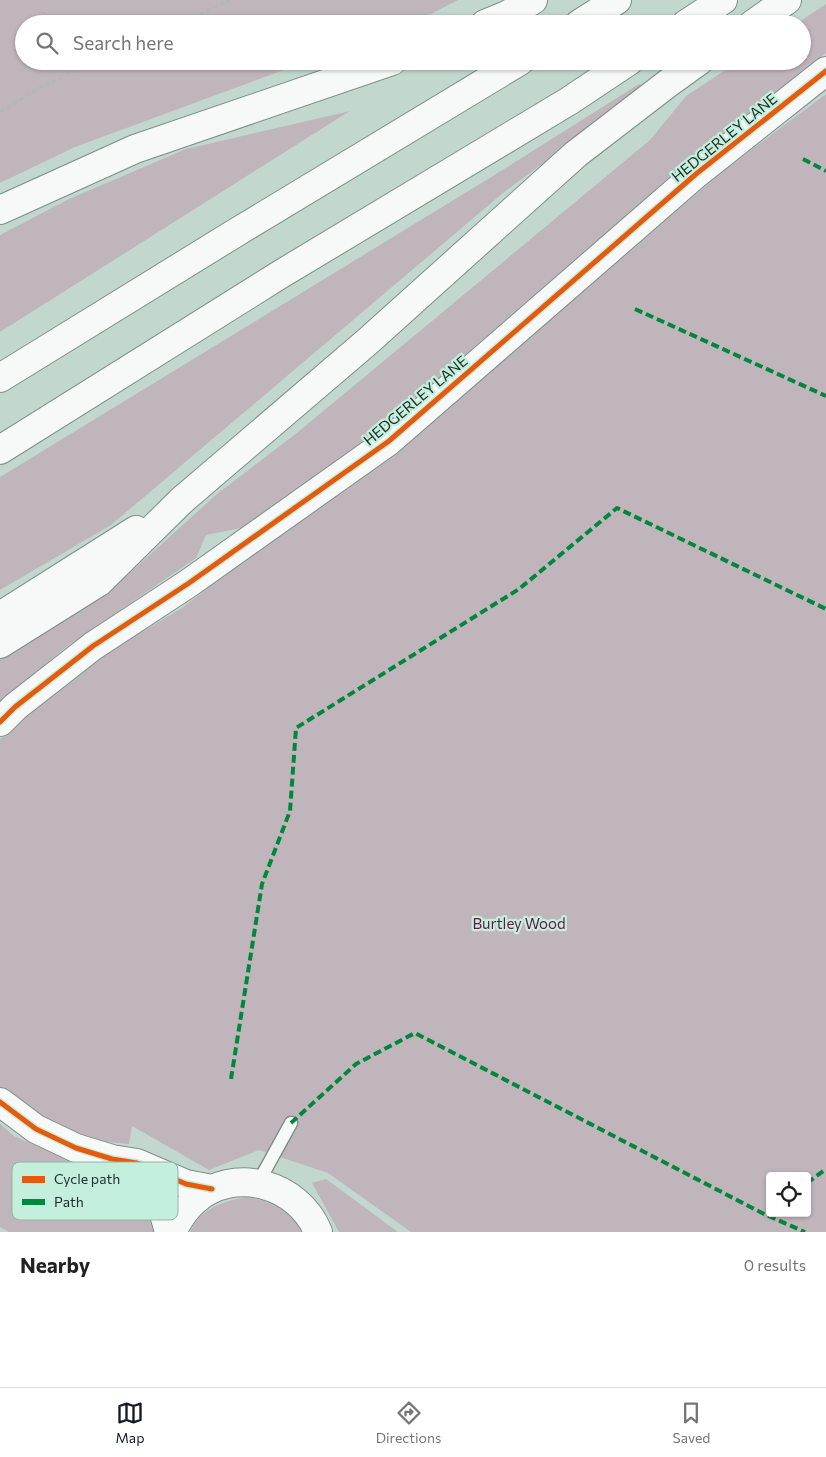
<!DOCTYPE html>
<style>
:root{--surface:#fff;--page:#f6f6f6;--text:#222;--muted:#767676;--line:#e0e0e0;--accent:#111827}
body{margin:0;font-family:Commissioner,sans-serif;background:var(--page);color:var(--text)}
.controls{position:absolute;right:15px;bottom:15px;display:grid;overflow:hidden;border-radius:5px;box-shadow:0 1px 4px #0004}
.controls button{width:45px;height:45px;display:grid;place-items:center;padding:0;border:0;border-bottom:1px solid var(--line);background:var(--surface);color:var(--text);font:25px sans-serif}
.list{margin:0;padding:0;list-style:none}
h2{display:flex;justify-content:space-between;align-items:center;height:65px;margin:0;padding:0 20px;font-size:21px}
h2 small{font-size:16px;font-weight:400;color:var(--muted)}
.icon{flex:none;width:28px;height:28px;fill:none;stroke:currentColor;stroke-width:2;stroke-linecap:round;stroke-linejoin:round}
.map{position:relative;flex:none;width:826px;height:1232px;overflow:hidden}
.search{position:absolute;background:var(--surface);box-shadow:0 1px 4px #0004;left:15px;right:15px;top:15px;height:55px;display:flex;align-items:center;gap:12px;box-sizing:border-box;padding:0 18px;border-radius:28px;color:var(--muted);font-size:19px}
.sheet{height:155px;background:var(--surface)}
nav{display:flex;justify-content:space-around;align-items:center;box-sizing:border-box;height:70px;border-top:1px solid var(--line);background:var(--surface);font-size:14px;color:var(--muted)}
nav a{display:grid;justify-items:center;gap:2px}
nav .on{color:var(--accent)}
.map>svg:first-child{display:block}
</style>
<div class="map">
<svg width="826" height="1232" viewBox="0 0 826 1232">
<rect width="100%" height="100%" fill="#c2d8cf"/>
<g fill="#c1b5bc" fill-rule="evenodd">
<path d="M0,0H458L427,16L406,24H24V61H308L75,147L0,183Z"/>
<path d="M826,4V53L696,159L396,418L246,527L206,535L196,558L65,648L0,702V659L68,615L112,589L217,494L298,432L650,140L686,96L739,61H802V24H796Z"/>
<path d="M639,84L646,87L503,193L111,525L0,590V477L488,179Z"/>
<path d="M826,94V1232H411L328,1173L259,1150L209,1170L132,1126L129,1144L92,1141L58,1127L5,1092L0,1087V739L36,705L88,664L182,608L511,355L631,249L727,168ZM770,1176H807V1213H770Z"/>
<path d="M350,111L0,332V235L69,199L186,149Z"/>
<path d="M0,1124L14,1136L84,1166L126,1179L151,1204L154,1232H9L0,1227Z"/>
<path d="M326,1179L398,1232H339L312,1183Z"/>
<path d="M247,1197C269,1201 293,1209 302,1232H190C200,1208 224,1201 247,1197Z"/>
</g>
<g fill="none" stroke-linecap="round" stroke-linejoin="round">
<defs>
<path id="lane" d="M258,1183L291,1123"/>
<g id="secondary">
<path d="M0,722L15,707L93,646L189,583L389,441L696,174L826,71"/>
<path d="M0,1102L36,1129L76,1148L112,1159L137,1163L186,1184L212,1189"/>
<path d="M126,1167C156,1183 161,1201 169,1232"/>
<path d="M172,1232C178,1220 184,1210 194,1201C234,1165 299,1184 318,1232"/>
</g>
<g id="highway">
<path d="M485,24L507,15L533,0"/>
<path d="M579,24L617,0"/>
<path d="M686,24L723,0"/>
<path d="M753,24L787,0"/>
<path d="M0,210L135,149L392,61"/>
<path d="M0,378L232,235L520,61"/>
<path d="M0,450L281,274L569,101L629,61"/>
<path d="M0,616L136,530"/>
<path d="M0,644L99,582L181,501L367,342L576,154L667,84L699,61"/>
</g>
</defs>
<use href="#lane" stroke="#7d8f88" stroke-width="15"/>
<use href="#secondary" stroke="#7d8f88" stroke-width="30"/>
<use href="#highway" stroke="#7d8f88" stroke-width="30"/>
<g stroke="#b1b9b5" stroke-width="3" stroke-dasharray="5 2.5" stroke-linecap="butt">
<path d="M179,24L230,0"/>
<path d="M0,112L41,87L97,61"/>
</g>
<use href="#lane" stroke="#f6f9f8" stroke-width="12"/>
<use href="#secondary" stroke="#f6f9f8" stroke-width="28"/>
<use href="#highway" stroke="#f6f9f8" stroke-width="28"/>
<g stroke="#00873e" stroke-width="4" stroke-dasharray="8 4" stroke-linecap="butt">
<path d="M803,159L826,171"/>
<path d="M635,309L826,396"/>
<path d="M231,1079L262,884L290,811L296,728L519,589L617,508L826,609"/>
<path d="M291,1123L356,1064L415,1033L764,1214L805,1232"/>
<path d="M807,1183L826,1169"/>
</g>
<defs>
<g id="cycleway">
<path d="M0,722L15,707L93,646L189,583L389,441L696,174L826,71"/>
<path d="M0,1102L36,1129L76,1148L112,1159L137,1163L186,1184L212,1189"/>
</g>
</defs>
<use href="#cycleway" stroke="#c4efdd" stroke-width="8"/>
<use href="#cycleway" stroke="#e8590c" stroke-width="5"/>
</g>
<g text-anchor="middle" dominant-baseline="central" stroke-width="4.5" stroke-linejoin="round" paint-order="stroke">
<g font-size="15" fill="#1d2d27" stroke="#c4efdd">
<text transform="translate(724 137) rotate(-39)">HEDGERLEY LANE</text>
<text transform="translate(415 400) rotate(-40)">HEDGERLEY LANE</text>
</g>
<g font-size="15" fill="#641745" stroke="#c4efdd">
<text x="519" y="923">Burtley Wood</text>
</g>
</g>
<rect x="12" y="1162" width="166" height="58" rx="8" fill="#c4efdd" stroke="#92b5a6" stroke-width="1"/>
<rect x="22" y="1176" width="23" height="7" fill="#e8590c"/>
<rect x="22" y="1199" width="23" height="6" fill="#00873e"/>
<g font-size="14" fill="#1d2d27">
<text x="54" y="1184">Cycle path</text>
<text x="54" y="1207">Path</text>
</g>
</svg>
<div class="controls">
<button><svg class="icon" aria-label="locate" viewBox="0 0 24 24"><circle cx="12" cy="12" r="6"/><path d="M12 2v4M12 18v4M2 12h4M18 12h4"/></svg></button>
</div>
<div class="search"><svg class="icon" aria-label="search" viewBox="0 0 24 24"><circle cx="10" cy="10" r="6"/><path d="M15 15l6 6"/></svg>Search here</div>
</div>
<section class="sheet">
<h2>Nearby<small>0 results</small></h2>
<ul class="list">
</ul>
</section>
<nav>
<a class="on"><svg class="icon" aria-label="map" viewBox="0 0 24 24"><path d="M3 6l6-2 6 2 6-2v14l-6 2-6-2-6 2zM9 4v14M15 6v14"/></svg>Map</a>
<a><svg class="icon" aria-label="directions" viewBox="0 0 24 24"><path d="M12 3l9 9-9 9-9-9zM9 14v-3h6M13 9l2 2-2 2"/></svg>Directions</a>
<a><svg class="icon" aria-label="saved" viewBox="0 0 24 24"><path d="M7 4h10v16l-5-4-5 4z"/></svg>Saved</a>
</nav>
